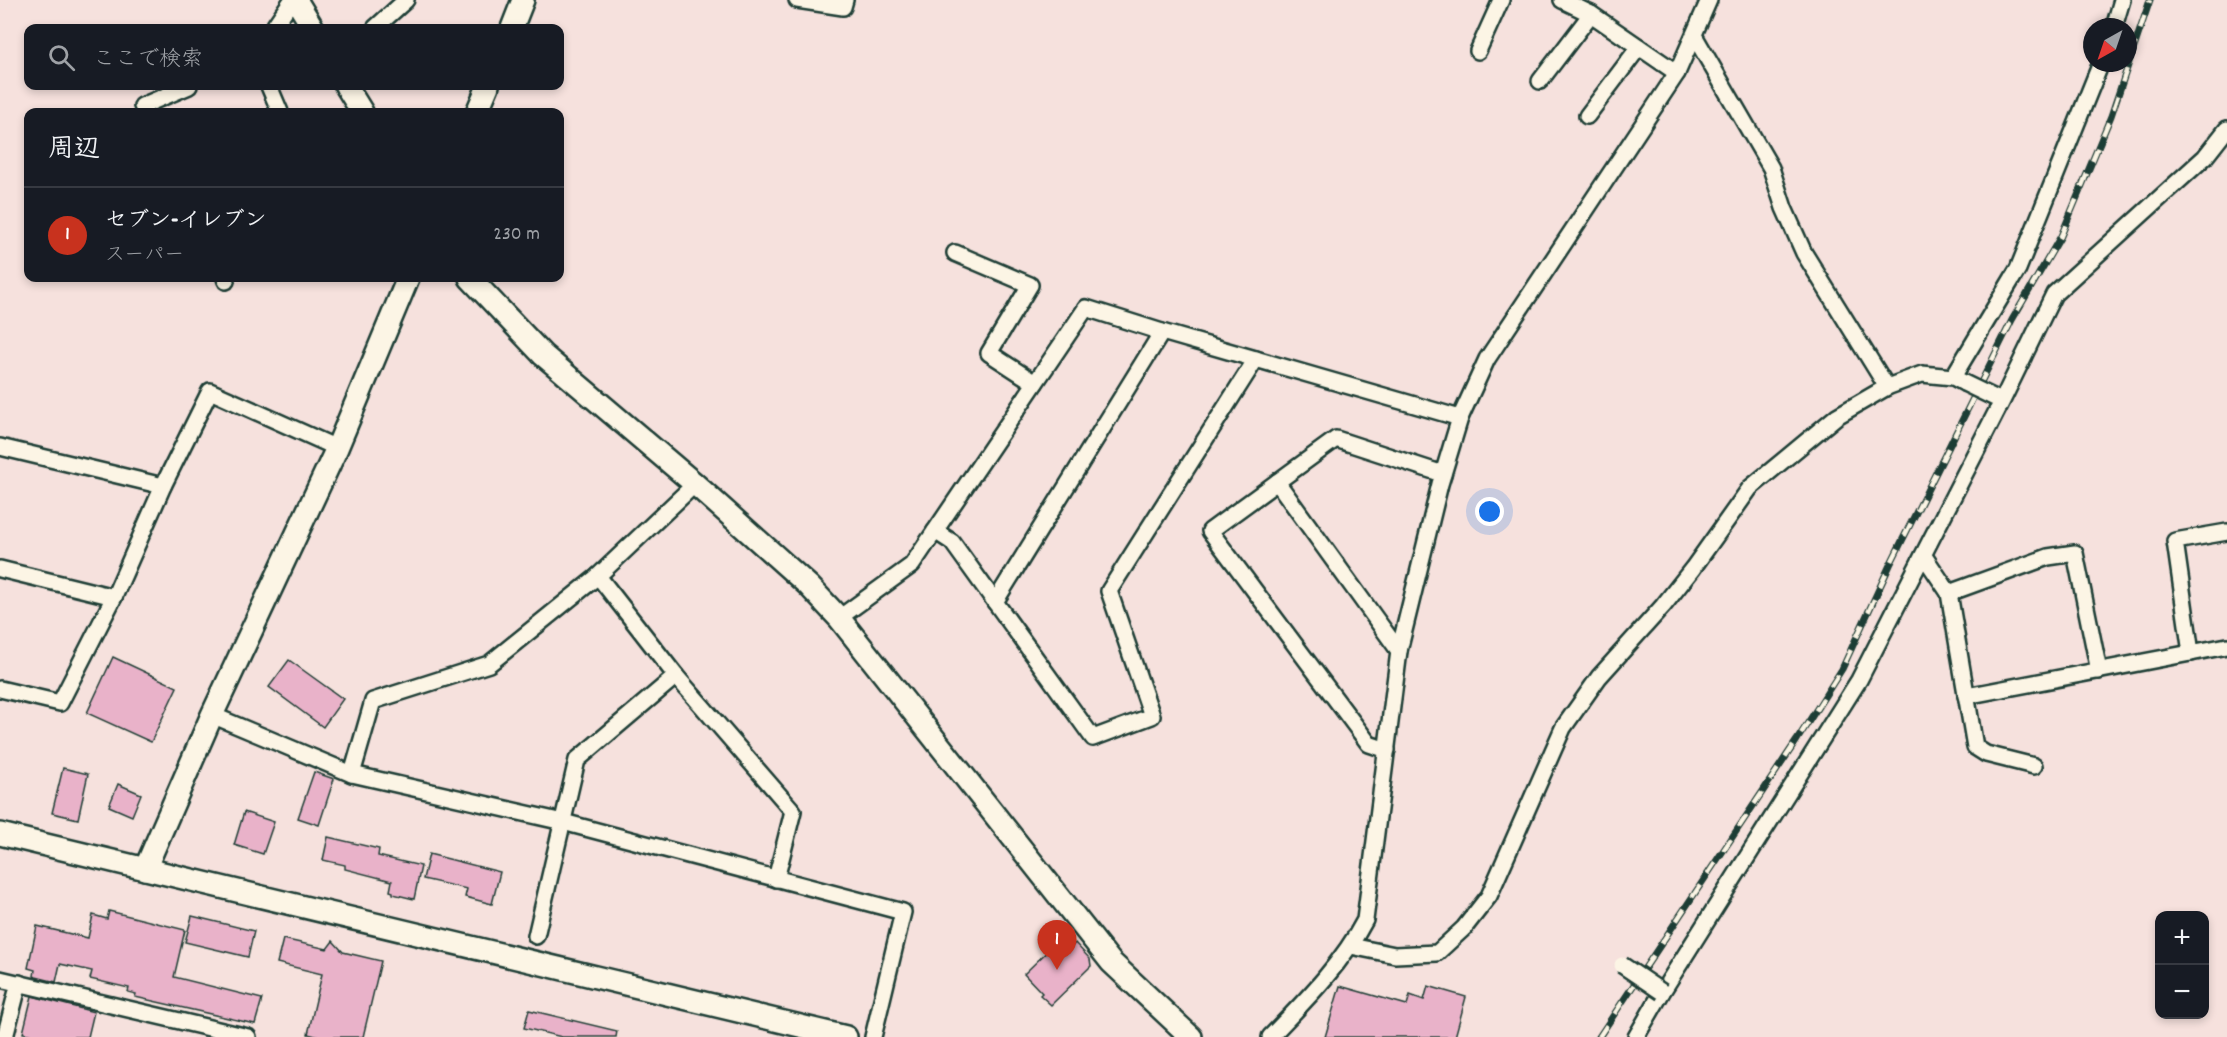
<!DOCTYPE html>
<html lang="ja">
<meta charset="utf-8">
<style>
:root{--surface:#171b24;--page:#20242c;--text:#f1f3f6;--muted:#9ea1a6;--line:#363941;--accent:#c8321e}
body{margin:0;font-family:Dekko,"Klee One",sans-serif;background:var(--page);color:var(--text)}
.controls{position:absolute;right:18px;bottom:18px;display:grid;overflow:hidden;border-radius:12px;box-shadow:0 3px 9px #0003}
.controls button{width:54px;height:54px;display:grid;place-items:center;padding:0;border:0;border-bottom:2px solid var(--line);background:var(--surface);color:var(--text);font:30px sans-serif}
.compass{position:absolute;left:2083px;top:18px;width:54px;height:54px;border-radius:50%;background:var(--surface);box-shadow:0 3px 9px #0003;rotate:220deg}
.you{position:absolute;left:1490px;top:512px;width:21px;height:21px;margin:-15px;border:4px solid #fff;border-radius:50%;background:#1a73e8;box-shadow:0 0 0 9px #1a73e833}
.badge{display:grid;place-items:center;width:39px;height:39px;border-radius:50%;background:var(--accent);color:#fff;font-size:20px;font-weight:700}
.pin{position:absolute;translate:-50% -50px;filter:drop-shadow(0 2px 3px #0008)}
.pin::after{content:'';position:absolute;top:32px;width:21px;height:18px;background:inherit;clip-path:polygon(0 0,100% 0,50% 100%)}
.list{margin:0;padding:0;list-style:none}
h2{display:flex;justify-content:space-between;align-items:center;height:78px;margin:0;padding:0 24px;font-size:26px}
h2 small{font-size:20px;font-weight:400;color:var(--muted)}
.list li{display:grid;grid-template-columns:39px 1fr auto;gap:18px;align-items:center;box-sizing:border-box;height:96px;padding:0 24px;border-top:2px solid var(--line)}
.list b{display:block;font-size:22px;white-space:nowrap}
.list p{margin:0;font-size:20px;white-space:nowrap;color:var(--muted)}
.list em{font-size:20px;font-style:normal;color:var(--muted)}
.icon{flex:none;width:33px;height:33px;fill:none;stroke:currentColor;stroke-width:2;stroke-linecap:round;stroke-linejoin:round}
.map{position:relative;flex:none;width:2227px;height:1037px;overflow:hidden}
.search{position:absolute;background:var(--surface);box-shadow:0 3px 9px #0003;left:24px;top:24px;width:540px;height:66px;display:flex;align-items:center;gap:15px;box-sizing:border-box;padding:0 21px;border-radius:12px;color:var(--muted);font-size:22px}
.panel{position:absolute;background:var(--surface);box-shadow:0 3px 9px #0003;left:24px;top:108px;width:540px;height:174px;border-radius:12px}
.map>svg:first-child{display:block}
</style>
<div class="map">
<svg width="2227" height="1037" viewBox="0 0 2227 1037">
<rect width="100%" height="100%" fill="#f6e1dd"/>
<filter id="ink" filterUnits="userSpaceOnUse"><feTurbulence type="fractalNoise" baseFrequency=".0167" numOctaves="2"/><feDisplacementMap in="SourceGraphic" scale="12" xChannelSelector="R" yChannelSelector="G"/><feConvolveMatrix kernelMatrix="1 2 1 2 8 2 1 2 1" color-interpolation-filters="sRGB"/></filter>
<g filter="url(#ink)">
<g fill="#e9b2c9" stroke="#1f3d34" stroke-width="1.5">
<path d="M113,657L177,687L151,742L87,713Z"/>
<path d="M289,660L343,699L323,727L269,687Z"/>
<path d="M63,768L88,774L78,819L52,813Z"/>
<path d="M314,772L334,779L319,825L298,818Z"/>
<path d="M118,784L141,794L132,816L109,806Z"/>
<path d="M244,812L274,822L263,854L234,845Z"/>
<path d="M328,837L379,849L378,856L421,866L414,899L393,894V892L390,891L392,881L345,869V865L323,860Z"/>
<path d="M429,854L500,872L492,904L465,897L467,889L423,879Z"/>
<path d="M109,911L185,930L174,977L262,999L255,1024L135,997L136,994L128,992L129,988L90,979L92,971L60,964L56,982L36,977L34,976L35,970L28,968L37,926L88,938L93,915L107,919Z"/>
<path d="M192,916L254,931L248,957L185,942Z"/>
<path d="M283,939L327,949L333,941L343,952L381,961L363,1037H319L308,1034L322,974L277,963Z"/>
<path d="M1059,940L1069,949L1075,943L1090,959L1091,966L1051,1005L1040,995L1042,993L1024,974Z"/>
<path d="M1340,986L1407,1005L1410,995L1424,1000L1428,986L1466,997L1455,1037H1325Z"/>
<path d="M32,996L94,1012L88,1037H41L23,1033Z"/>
<path d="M529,1010L617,1031L616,1037H562L524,1028Z"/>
</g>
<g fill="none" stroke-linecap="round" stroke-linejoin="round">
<defs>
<g id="street">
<path d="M797,0L843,7L845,0"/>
<path d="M1562,0L1591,14L1677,73"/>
<path d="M2114,27L2122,0"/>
<path d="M273,28L292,0"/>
<path d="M375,28L406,0"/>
<path d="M1695,37L1771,168L1784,208L1804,253L1887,387"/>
<path d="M1478,51L1501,0"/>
<path d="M1540,81L1591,14"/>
<path d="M269,86L280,112"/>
<path d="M145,112L142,106L189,86"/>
<path d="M1587,116L1639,47"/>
<path d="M955,253L1030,285L989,353L1035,383"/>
<path d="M225,278L226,281"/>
<path d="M1953,377L2018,269L2101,63"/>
<path d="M0,447L163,486"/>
<path d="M1277,482L1336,439L1443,474"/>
<path d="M935,531L952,542L1093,738L1152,716L1109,591L1256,359"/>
<path d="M1924,556L1949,593L1975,747L1986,754L2034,766"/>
<path d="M0,569L114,597"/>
<path d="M598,576L676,676L793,811L776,879"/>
<path d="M1949,593L2048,557L2075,553L2099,671"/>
<path d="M995,602L1162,332"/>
<path d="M839,618L912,565L1086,308L1162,332L1460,418"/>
<path d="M2191,653L2175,541L2227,532"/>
<path d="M0,689L60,703L114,597L163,486L210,391L337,448"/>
<path d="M1966,696L2227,646"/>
<path d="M212,715L352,774L563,822L903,912L873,1037"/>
<path d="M1387,750L1369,744L1210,531L1277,482L1399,651"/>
<path d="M352,774L373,701L489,664L598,576L695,484"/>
<path d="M536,936L577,760L676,676"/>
<path d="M1351,946L1395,955L1437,953L1464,928L1489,896L1563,728L1599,677L1663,606L1693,568L1750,488L1837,416L1887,387L1922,374L1953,377L1964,383"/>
<path d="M0,979L248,1037"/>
<path d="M5,1037L19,983"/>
<path d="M1270,1037C1305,1001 1342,964 1365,920L1399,651L1440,484L1460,418L1487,359L1677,73L1709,0"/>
<path d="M1636,1037L1662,992L1859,680L2002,401L2054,294L2205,157L2227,129"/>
</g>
<g id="secondary">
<path d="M296,0L313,28"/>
<path d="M512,28L523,0"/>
<path d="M346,86L362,112"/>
<path d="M477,112L488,86"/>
<path d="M470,278L543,355L695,484L809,586L839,618L1111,962L1191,1037"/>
<path d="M0,834L846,1037"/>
<path d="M145,869L212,715L337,448L408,278"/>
</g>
</defs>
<use href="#street" stroke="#1f3d34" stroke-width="20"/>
<use href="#secondary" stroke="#1f3d34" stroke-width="26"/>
<use href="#street" stroke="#fcf5e5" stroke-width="15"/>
<use href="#secondary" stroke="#fcf5e5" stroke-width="21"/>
<defs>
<path id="rail" d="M1599,1037L1797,740L1842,669L1890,565L2012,320L2061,236L2111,116L2150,0"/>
</defs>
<use href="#rail" stroke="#1f3d34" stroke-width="7"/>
<use href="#rail" stroke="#fcf5e5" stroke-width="4.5" stroke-dasharray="14" stroke-linecap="butt"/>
<defs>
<g id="street-bridge">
<path d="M1964,383L1995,398"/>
<path d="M1622,965L1662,992"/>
</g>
</defs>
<use href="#street-bridge" stroke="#1f3d34" stroke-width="20" stroke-linecap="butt"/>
<use href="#street-bridge" stroke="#fcf5e5" stroke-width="15"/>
</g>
</g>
</svg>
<div class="controls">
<button>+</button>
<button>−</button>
</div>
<svg class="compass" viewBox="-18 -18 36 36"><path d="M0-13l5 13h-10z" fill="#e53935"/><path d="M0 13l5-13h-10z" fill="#9ea1a6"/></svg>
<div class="you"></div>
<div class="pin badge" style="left:1057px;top:970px">1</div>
<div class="search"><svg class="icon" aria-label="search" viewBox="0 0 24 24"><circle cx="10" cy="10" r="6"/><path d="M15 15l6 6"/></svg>ここで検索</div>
<section class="panel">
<h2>周辺<small></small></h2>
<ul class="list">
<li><span class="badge">1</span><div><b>セブン-イレブン</b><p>スーパー</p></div><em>230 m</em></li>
</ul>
</section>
</div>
